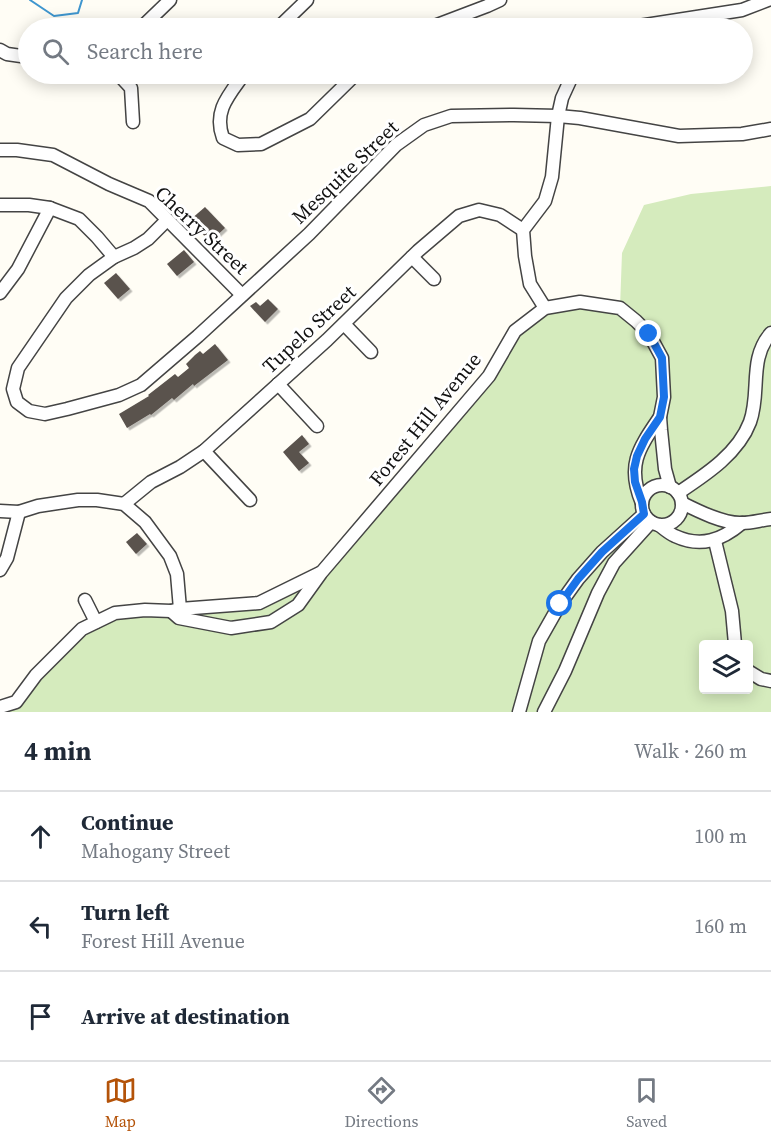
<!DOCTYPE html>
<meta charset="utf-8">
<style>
:root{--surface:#fff;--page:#f6f6f7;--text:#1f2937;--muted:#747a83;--line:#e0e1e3;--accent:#b45309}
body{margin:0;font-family:"Source Serif 4",serif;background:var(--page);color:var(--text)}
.controls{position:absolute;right:18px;bottom:18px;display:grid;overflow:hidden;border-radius:6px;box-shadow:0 3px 15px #0003}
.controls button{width:54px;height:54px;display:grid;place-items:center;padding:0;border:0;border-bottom:2px solid var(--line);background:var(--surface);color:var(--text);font:30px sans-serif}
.stop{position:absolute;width:18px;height:18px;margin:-14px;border:4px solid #1a73e8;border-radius:50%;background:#fff}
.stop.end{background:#1a73e8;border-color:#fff;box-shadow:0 2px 6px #0008}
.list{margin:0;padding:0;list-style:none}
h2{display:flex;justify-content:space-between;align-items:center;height:78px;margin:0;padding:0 24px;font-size:26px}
h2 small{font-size:20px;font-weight:400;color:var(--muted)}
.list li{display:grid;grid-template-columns:39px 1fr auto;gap:18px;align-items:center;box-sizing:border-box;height:90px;padding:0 24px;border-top:2px solid var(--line)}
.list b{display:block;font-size:22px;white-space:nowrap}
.list p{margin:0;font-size:20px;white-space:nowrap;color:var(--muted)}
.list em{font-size:20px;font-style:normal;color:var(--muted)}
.icon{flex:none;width:33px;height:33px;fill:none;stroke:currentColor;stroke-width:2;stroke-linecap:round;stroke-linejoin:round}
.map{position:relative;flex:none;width:771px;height:712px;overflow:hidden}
.search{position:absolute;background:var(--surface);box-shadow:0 3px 15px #0003;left:18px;right:18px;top:18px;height:66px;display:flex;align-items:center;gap:15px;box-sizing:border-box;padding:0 21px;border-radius:33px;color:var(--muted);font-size:22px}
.sheet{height:348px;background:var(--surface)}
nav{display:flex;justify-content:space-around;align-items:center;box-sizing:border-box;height:84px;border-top:2px solid var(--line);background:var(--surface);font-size:16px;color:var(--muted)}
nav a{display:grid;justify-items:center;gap:3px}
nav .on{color:var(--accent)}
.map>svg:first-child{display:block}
</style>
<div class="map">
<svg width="771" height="712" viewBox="0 0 771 712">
<defs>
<filter id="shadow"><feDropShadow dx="2.5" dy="2.5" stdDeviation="0" flood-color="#0004"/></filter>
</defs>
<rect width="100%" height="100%" fill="#fffdf5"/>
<path fill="#d5ebbd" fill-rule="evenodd" d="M771,186V712H0L63,647L115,613L259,603L321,573L489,376L515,331L545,308H620L622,253L644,205L691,194ZM704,644H748V690H704Z"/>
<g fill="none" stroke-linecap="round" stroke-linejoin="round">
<path stroke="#3f96cf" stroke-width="2" d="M30,0L54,16L78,13L82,0"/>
</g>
<g fill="#5a524d" filter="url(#shadow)">
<path d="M205,207L225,228L210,242L190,220Z"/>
<path d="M184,250L194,262L177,276L167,264Z"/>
<path d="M116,273L130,289L118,299L104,283Z"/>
<path d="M268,299L278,309L265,322L250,306L256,302L260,306Z"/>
<path d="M215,344L228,360L194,386L193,384L174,400L172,398L151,415L150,414L127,428L119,414L149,396L148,395L175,374L178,377L189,368L186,364L195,355L200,351L203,354Z"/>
<path d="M302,435L309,444L299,452L309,463L299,471L283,452Z"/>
<path d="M137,533L147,544L136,554L126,542Z"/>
</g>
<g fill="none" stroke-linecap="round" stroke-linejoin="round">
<defs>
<g id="minor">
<path d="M141,28L170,0"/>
<path d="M278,28L307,0"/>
<path d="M429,28L487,6L500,0"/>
<path d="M626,28L742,10L768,0"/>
<path d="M0,50L7,54L28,57"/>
<path d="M118,74L131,88L133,122"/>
<path d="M244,74C229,95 213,111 223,138L238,145L261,144L310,119L356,74"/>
<path d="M0,150H17L53,155L109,184L149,201L242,295"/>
<path d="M0,205H29L50,208L79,219L97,237L114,257"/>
<path d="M167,220L148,239L134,248L114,257L89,275L66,298L18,368L13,389L17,402L29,411L45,414L67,409L119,395L141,385L198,336L309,234L396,145L424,125L451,116L514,115L558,116L580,118L679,136L742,134L771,129"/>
<path d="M412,257L434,279"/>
<path d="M0,293L18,269L50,208"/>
<path d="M545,308L530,284L525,256L523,230L545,201L552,177L558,116L562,98L573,74"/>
<path d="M344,324L371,352"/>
<path d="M278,384L317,426"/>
<path d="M204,451L250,500"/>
<circle cx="662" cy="505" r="20"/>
<path d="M678,493C705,475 738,454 750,422C761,392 748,359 771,333"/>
<path d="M642,503C626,465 639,448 660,417"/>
<path d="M682,503C698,511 724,524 742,523C752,523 761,520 771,519"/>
<path d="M124,504L151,482L180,467L204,451L327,340L418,251L459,216L479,210L500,215L523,230"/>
<path d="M0,511L19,512L38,506L78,500H97L124,504L145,522L170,556L177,574L180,609L179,616"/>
<path d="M659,525C664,529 670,534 675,536C701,548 722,540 742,523"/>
<path d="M715,541L732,611L735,644"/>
<path d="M0,570L7,558L19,512"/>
<path d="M85,600L96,622"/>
<path d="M171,611L179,618L231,628L271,622L298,605L321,573L489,376L515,331L545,308L580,302L620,308L636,321L649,334L662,358L664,397L660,417L661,430L665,469L670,487"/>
<path d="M748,671L761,679L771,681"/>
<path d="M0,707L16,702L36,675L82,629L115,613L145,610L171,611L180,609L259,603L320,573"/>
<path d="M519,712L539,641L560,604L578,579L602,552L644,514"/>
<path d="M544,712L565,671L598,593L614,563L651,522"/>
</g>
</defs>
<use href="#minor" stroke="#444" stroke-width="15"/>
<use href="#minor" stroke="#fff" stroke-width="12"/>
</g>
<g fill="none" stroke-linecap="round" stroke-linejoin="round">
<path stroke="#1a73e8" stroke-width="8" d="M560,604L578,579L602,552L644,514L642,502L635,482L634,469L637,456L645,439L660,417L664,397L662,358L649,334"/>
</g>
<g text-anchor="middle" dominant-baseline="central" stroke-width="6" stroke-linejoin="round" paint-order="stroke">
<g font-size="20" fill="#111" stroke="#fff">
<text transform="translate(345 172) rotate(-44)">Mesquite Street</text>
<text transform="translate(202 230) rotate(43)">Cherry Street</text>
<text transform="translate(309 329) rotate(-43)">Tupelo Street</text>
<text transform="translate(425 419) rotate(-51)">Forest Hill Avenue</text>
</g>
</g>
</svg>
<div class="controls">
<button><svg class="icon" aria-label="layers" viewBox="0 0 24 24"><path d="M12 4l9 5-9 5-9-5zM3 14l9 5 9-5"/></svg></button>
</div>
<div class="stop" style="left:560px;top:604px"></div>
<div class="stop end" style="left:649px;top:334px"></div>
<div class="search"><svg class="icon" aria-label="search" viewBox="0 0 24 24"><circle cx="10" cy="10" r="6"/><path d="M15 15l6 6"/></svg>Search here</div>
</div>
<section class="sheet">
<h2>4 min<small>Walk · 260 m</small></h2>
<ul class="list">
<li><svg class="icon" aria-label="ahead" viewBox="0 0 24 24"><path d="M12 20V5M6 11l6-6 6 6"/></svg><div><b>Continue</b><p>Mahogany Street</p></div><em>100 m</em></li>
<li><svg class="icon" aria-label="left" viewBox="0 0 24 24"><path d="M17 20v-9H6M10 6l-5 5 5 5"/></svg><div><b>Turn left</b><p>Forest Hill Avenue</p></div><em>160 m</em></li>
<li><svg class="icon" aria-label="arrive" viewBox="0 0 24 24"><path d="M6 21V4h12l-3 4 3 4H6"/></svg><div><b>Arrive at destination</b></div></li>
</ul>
</section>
<nav>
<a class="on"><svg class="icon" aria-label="map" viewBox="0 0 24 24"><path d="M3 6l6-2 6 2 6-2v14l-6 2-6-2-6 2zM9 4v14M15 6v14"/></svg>Map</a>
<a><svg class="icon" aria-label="directions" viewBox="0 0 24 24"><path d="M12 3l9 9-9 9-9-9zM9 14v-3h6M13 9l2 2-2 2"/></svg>Directions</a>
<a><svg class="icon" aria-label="saved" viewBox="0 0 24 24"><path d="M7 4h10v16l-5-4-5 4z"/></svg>Saved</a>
</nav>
